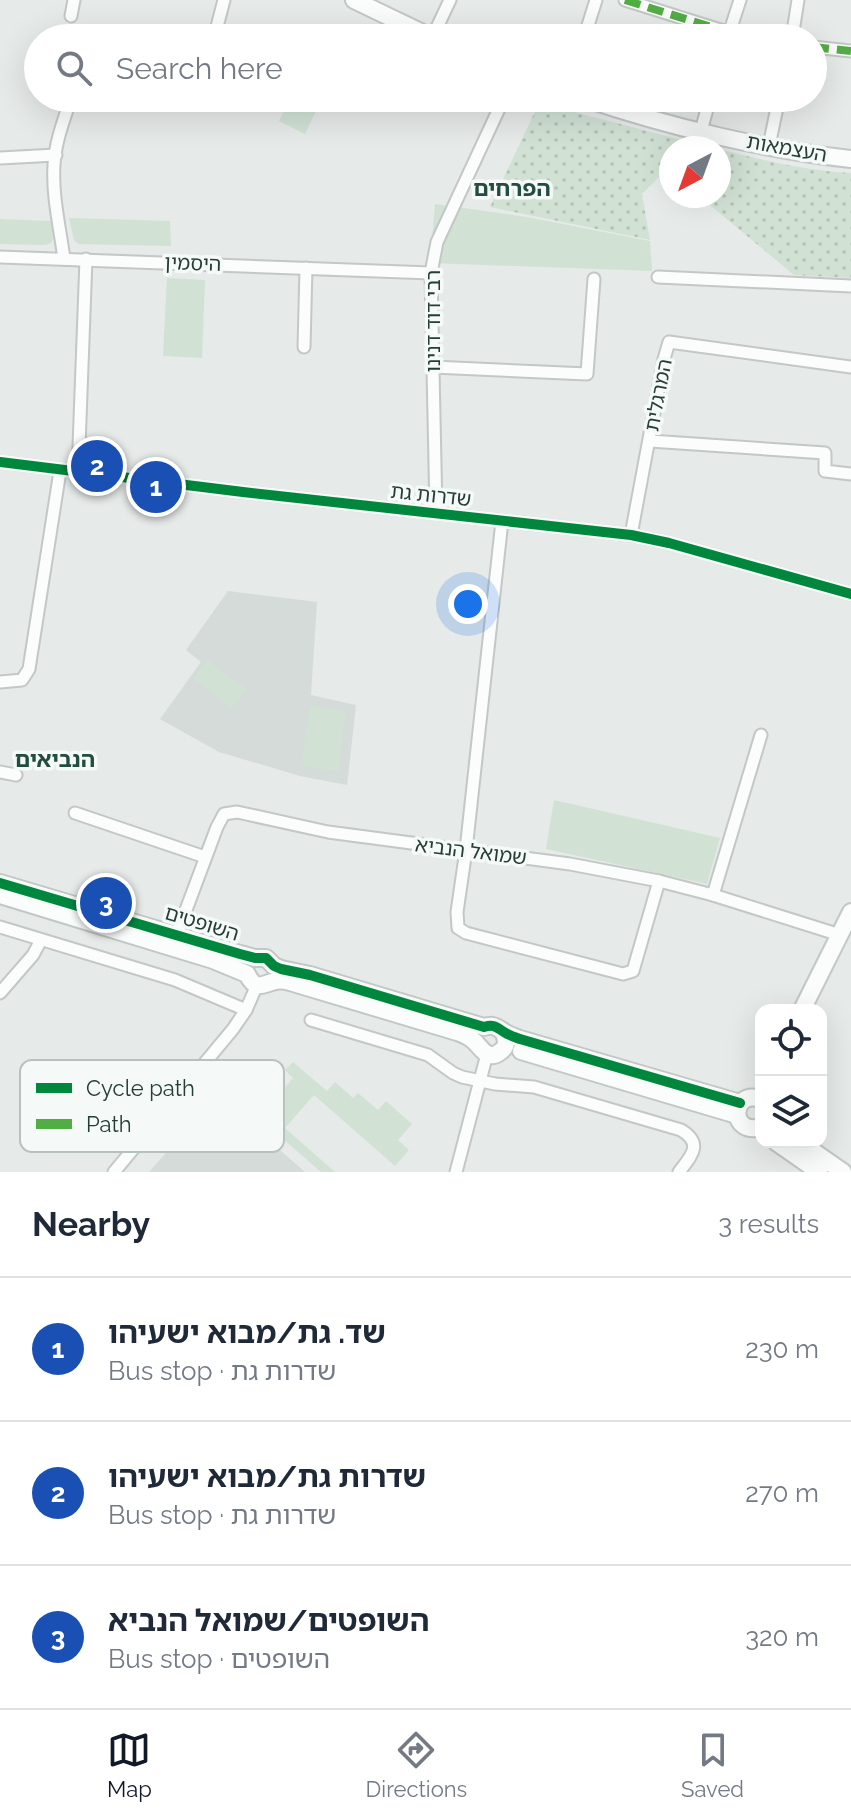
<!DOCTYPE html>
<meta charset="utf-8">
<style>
:root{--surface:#fff;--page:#f2f2f3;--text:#1f2937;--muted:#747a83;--line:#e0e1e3;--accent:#111827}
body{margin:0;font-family:Raleway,"Noto Sans Hebrew",sans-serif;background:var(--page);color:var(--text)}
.controls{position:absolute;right:24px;bottom:24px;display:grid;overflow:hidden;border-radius:16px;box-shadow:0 8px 32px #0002}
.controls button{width:72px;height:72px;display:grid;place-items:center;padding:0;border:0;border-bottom:2px solid var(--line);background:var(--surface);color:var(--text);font:40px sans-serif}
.compass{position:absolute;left:659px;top:136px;width:72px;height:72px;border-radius:50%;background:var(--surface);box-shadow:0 8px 32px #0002;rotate:221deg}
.you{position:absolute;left:468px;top:604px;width:28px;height:28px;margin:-20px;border:6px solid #fff;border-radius:50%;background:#1a73e8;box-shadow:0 0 0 12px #1a73e833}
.badge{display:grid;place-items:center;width:52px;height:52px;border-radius:50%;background:var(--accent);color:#fff;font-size:26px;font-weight:700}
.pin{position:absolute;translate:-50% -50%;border:4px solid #fff;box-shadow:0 2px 8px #0006}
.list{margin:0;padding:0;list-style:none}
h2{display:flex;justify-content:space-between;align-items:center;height:104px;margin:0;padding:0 32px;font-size:34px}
h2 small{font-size:26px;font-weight:400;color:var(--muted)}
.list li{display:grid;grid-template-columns:52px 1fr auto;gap:24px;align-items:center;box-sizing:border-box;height:144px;padding:0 32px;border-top:2px solid var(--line)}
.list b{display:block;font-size:30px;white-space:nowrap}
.list p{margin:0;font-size:26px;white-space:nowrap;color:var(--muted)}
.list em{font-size:26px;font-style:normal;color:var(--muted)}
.icon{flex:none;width:44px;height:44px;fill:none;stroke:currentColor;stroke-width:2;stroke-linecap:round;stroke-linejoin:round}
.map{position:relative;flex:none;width:851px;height:1172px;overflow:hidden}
.search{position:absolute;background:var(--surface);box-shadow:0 8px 32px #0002;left:24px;right:24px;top:24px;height:88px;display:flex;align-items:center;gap:20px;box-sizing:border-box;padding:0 28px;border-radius:44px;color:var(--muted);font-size:30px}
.sheet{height:536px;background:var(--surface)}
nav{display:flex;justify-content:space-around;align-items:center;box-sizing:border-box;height:112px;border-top:2px solid var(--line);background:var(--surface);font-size:22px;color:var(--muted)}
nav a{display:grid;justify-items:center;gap:4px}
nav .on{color:var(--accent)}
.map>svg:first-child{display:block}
</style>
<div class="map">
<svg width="851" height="1172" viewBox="0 0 851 1172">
<defs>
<pattern id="grass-dots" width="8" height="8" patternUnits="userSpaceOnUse" patternTransform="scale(2)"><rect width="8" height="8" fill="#d1e2d5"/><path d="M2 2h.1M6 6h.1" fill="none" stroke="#b3c3b7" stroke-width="1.8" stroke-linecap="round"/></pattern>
</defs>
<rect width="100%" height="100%" fill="#e6eae8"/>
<g fill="#d4dbd8">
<path d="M228,591L317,602L311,695L356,705L347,785L300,776L219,752L160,719L201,662L186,650Z"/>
<path d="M217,1095L305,1172H149Z"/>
</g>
<g fill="url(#grass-dots)">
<path d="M539,103L697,144L713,148H671V172L667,169L642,194L650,240L490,207Z"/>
<path d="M719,149C762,160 806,171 851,173V278L794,275L699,196H719Z"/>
</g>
<g fill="#d1e2d5">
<path d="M290,98H322L305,134L279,121Z"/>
<path d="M435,204L527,217L650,241L652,271L430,263Z"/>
<path d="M69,218L170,221L171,246L78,244L74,240Z"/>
<path d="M0,219L51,221L54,237L51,243L45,245L0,244Z"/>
<path d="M167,278L205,280L202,358L163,356Z"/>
<path d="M207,660L246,689L232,708L193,679Z"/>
<path d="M310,706L346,711L338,771L301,766Z"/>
<path d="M554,800L720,838L707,884L546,849Z"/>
<path d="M293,1062L327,1091L335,1082L353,1098L358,1093L378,1110L386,1101L412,1124L398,1140L409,1150L395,1166L314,1095L285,1128L335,1172H321L229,1092L240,1080L269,1106L293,1078L285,1070Z"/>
</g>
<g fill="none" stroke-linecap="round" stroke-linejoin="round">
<defs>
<g id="street">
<path d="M625,0L730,33L753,38"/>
<path d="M71,16L74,0"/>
<path d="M728,37L740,0"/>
<path d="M214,38L224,0"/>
<path d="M432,38L450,0"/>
<path d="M584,38L596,0"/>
<path d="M792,38L798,0"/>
<path d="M813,47L851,51"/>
<path d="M701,131L710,98"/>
<path d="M769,146L779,98"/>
<path d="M0,158L56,155"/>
<path d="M0,257L431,273"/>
<path d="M64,259C60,228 52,196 54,165C55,146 61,128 67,110"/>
<path d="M658,277L851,286"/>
<path d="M304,347L306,268"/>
<path d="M433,367L587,374L594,279"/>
<path d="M650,441L825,453V471L851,474"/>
<path d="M0,462L243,492L631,535L669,543L851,594"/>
<path d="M78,473L86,259"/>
<path d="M436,512L431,273L437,242L504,98"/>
<path d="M502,521L466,850L457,912L458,928L466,933L623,974L633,971L659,881"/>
<path d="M631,535L664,359L669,342L851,367"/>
<path d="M0,682L22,680L29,669L60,471"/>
<path d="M0,772L16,775"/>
<path d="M75,813L205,857"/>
<path d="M713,895L761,735"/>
<path d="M0,927L175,980L246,1010"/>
<path d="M177,934L217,827L224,814L237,812L328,832L570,864L659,881L713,895L840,935"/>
<path d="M0,993L33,955L41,940"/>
<path d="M311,1020L428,1055L453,1073L462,1077L495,1084L534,1087L681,1130C704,1144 691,1156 679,1172"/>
<path d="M114,1172L233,1029L246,1010L257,985"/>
<path d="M456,1172L487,1054"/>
</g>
<g id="secondary">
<path d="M354,0L433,38"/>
<path d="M584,98C666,126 765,150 851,159"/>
<path d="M0,883L240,954L255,958H266L274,966L281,969L310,975L484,1027C494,1024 496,1027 504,1032C508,1035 515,1037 520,1039L740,1103"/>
<path d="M0,895L213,960L247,974C256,992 262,984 276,981C280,980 286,981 290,982L457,1032C463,1034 470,1037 475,1042C482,1049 489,1062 501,1051C508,1046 506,1040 504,1033"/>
<path d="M802,1010L851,912"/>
<path d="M521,1051L737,1115"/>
<path d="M761,1099C730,1089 729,1136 761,1127"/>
<path d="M776,1142L819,1172"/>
<path d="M800,1142L843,1172"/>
</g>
</defs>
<use href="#street" stroke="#c3c7c5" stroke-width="15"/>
<use href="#secondary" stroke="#c2c8c5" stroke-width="20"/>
<use href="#street" stroke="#fbfcfc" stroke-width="11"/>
<use href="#secondary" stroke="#fbfcfc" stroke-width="16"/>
<g stroke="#53ad45" stroke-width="8" stroke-dasharray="16 8" stroke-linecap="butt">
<path d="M625,0L730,33L753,38"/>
<path d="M813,47L851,51"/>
</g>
<defs>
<g id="cycleway">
<path d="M0,462L243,492L631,535L669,543L851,594"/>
<path d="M0,883L240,954L255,958H266L274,966L281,969L310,975L484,1027C494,1024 496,1027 504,1032C508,1035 515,1037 520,1039L740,1103"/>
</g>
</defs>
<use href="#cycleway" stroke="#f5f9f7" stroke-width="15"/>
<use href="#cycleway" stroke="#00873e" stroke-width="10"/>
</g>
<g text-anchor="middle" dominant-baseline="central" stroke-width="7" stroke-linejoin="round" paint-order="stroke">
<g font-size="20" fill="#253d35" stroke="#f5f9f7">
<text transform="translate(787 148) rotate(10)">העצמאות</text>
<text transform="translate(193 263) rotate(2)">היסמין</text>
<text transform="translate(433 321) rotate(-90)">רבי דוד דנינו</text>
<text transform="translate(658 395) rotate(-79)">המרגלית</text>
<text transform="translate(431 495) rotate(6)">שדרות גת</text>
<text transform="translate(471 851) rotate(7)">שמואל הנביא</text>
<text transform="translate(202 923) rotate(17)">השופטים</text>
</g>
<g font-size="22" font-weight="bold" fill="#234d40" stroke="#f5f9f7">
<text x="512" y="188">הפרחים</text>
<text x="55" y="759">הנביאים</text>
</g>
</g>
<rect x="20" y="1060" width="264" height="92" rx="12" fill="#f5f9f7" stroke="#b7c1bd" stroke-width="2"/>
<rect x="36" y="1083" width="36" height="10" fill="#00873e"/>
<rect x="36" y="1119" width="36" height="10" fill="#53ad45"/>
<g font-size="22" fill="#253d35">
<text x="86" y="1096">Cycle path</text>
<text x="86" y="1132">Path</text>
</g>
</svg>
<div class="controls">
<button><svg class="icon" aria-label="locate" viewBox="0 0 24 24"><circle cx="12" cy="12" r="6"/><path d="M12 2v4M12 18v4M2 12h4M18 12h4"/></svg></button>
<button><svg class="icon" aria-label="layers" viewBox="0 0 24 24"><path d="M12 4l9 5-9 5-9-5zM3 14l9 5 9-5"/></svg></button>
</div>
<svg class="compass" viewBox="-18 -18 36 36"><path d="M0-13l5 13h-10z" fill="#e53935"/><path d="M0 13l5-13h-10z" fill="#747a83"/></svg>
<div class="you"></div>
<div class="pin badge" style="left:156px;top:487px;background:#1a4fb4">1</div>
<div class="pin badge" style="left:97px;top:466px;background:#1a4fb4">2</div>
<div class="pin badge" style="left:106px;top:903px;background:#1a4fb4">3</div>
<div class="search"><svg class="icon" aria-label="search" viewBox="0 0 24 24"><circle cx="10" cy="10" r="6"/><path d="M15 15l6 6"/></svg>Search here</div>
</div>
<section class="sheet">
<h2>Nearby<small>3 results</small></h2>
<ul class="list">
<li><span class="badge" style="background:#1a4fb4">1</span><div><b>שד. גת/מבוא ישעיהו</b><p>Bus stop · שדרות גת</p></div><em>230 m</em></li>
<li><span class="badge" style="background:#1a4fb4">2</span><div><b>שדרות גת/מבוא ישעיהו</b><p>Bus stop · שדרות גת</p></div><em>270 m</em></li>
<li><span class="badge" style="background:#1a4fb4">3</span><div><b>השופטים/שמואל הנביא</b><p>Bus stop · השופטים</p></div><em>320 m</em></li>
</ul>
</section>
<nav>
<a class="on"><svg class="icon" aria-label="map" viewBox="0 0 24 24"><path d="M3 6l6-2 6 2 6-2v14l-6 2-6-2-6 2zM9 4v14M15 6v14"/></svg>Map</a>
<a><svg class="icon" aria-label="directions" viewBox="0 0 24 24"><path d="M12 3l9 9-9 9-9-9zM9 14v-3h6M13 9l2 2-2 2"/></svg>Directions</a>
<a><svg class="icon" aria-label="saved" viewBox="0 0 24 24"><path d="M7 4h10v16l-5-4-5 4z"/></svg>Saved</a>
</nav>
